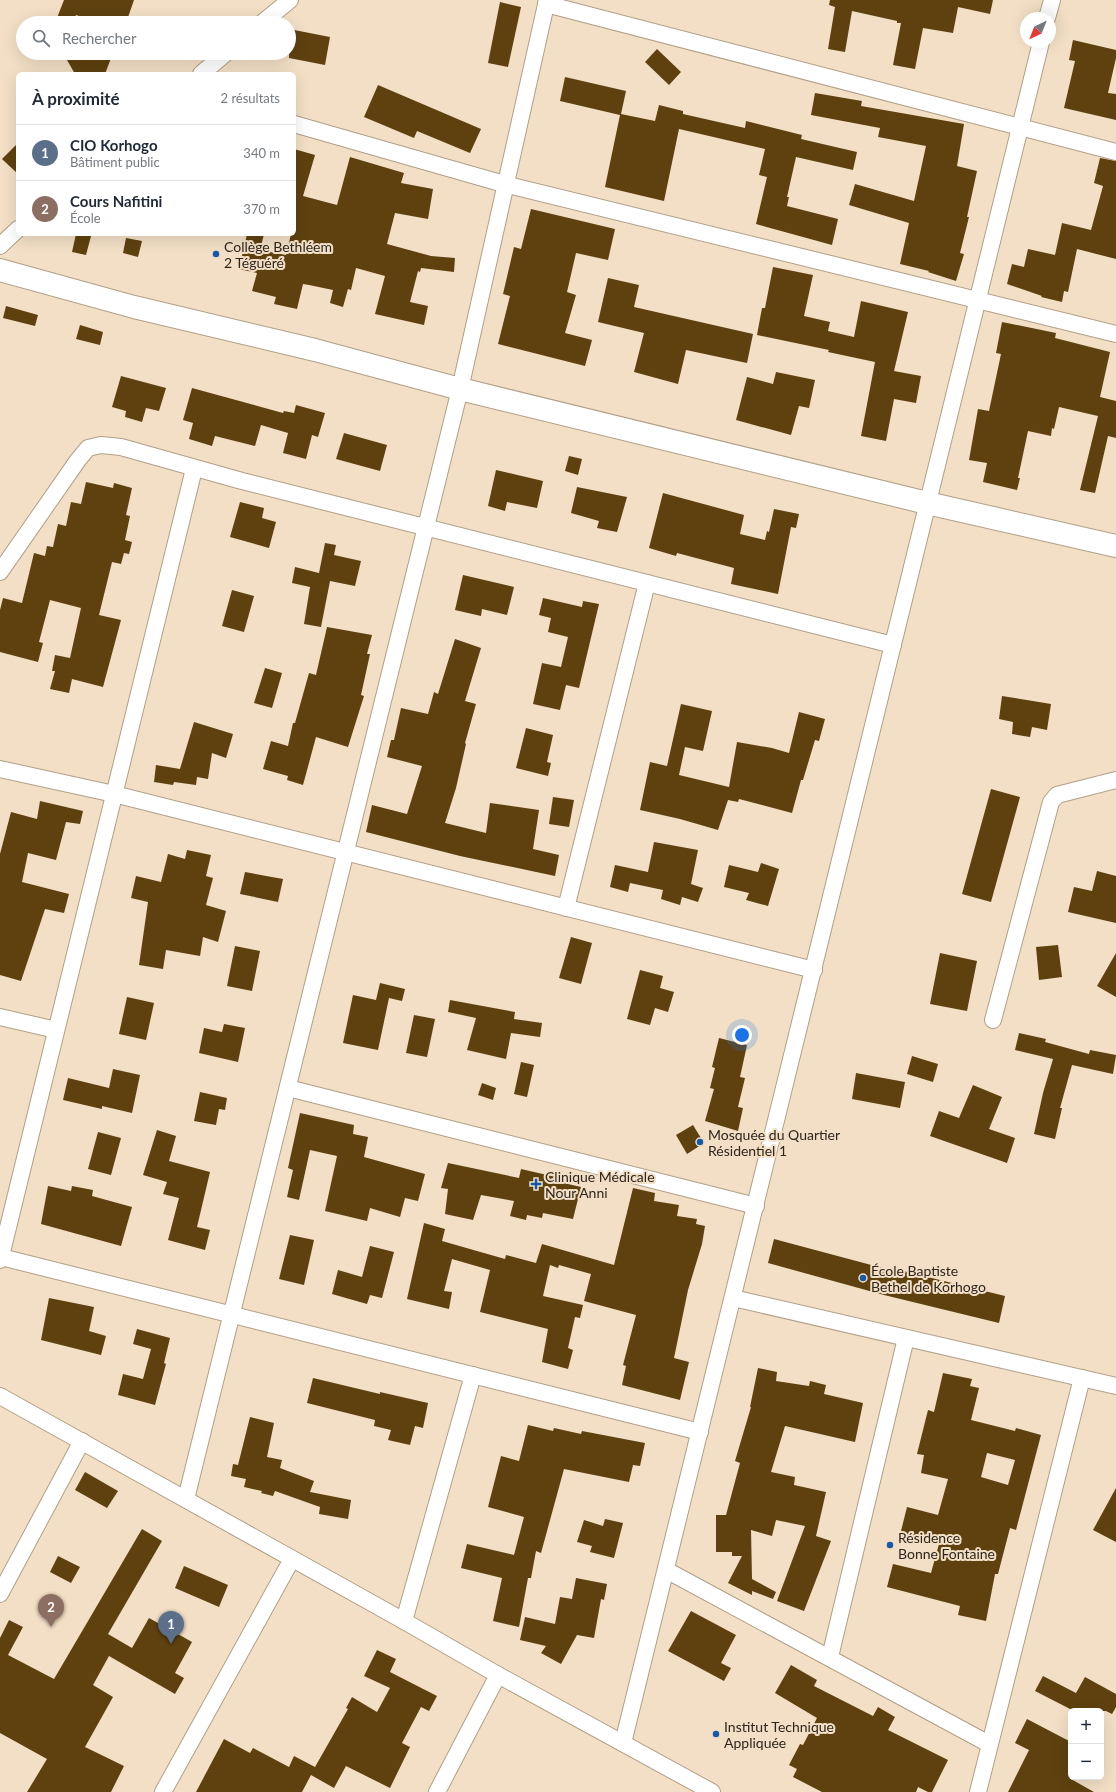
<!DOCTYPE html>
<html lang="fr">
<meta charset="utf-8">
<style>
:root{--surface:#fff;--page:#f6f6f7;--text:#1f2937;--muted:#747a83;--line:#e0e1e3;--accent:#1659a9}
body{margin:0;font-family:Lato,sans-serif;background:var(--page);color:var(--text)}
.controls{position:absolute;right:12px;bottom:12px;display:grid;overflow:hidden;border-radius:6px;box-shadow:0 4px 16px #0002}
.controls button{width:36px;height:36px;display:grid;place-items:center;padding:0;border:0;border-bottom:1px solid var(--line);background:var(--surface);color:var(--text);font:20px sans-serif}
.compass{position:absolute;left:1020px;top:12px;width:36px;height:36px;border-radius:50%;background:var(--surface);box-shadow:0 4px 16px #0002;rotate:223deg}
.you{position:absolute;left:742px;top:1035px;width:14px;height:14px;margin:-10px;border:3px solid #fff;border-radius:50%;background:#1a73e8;box-shadow:0 0 0 6px #1a73e833}
.badge{display:grid;place-items:center;width:26px;height:26px;border-radius:50%;background:var(--accent);color:#fff;font-size:13px;font-weight:700}
.pin{position:absolute;translate:-50% -33px;filter:drop-shadow(0 1px 2px #0008)}
.pin::after{content:'';position:absolute;top:21px;width:14px;height:12px;background:inherit;clip-path:polygon(0 0,100% 0,50% 100%)}
.list{margin:0;padding:0;list-style:none}
h2{display:flex;justify-content:space-between;align-items:center;height:52px;margin:0;padding:0 16px;font-size:17px}
h2 small{font-size:13px;font-weight:400;color:var(--muted)}
.list li{display:grid;grid-template-columns:26px 1fr auto;gap:12px;align-items:center;box-sizing:border-box;height:56px;padding:0 16px;border-top:1px solid var(--line)}
.list b{display:block;font-size:15px;white-space:nowrap}
.list p{margin:0;font-size:13px;white-space:nowrap;color:var(--muted)}
.list em{font-size:13px;font-style:normal;color:var(--muted)}
.icon{flex:none;width:22px;height:22px;fill:none;stroke:currentColor;stroke-width:2;stroke-linecap:round;stroke-linejoin:round}
.map{position:relative;flex:none;width:1116px;height:1792px;overflow:hidden}
.search{position:absolute;background:var(--surface);box-shadow:0 4px 16px #0002;left:16px;top:16px;width:280px;height:44px;display:flex;align-items:center;gap:10px;box-sizing:border-box;padding:0 14px;border-radius:22px;color:var(--muted);font-size:15px}
.panel{position:absolute;background:var(--surface);box-shadow:0 4px 16px #0002;left:16px;top:72px;width:280px;height:164px;border-radius:6px}
.map>svg:first-child{display:block}
</style>
<div class="map">
<svg width="1116" height="1792" viewBox="0 0 1116 1792">
<rect width="100%" height="100%" fill="#f2dfc5"/>
<g fill="#5e410f" fill-rule="evenodd">
<path d="M64,0H134L126,23H98L76,15L73,23H55Z"/>
<path d="M830,0H993L990,14L958,7L953,33L923,28L915,69L893,65L901,23H897V21L852,11L845,52L828,49L835,7L829,5Z"/>
<path d="M500,2L521,7L508,67L488,63Z"/>
<path d="M289,29L330,37L325,65L289,58Z"/>
<path d="M1073,40L1116,50V58L1108,93L1116,94V120L1064,108L1075,61L1069,60Z"/>
<path d="M657,49L681,72L669,85L645,62Z"/>
<path d="M63,53H113L105,74H75Z"/>
<path d="M565,77L626,91L621,114L655,121L659,105L683,111V114L745,128L746,121L802,135L801,139L857,152L853,170L796,157L787,197H789L787,206L838,219L832,245L756,224L767,177L759,175L765,149L679,129L664,201L605,187L620,115L560,101Z"/>
<path d="M378,85L481,129L470,153L417,131L414,138L364,117Z"/>
<path d="M815,93L862,101L861,106L964,124L957,166L977,171L967,217H969L960,253L964,254L956,281L928,272L929,271L900,264L909,223L849,205L855,184L914,201L926,146L878,137L880,128L811,115Z"/>
<path d="M18,143V174L2,159Z"/>
<path d="M294,149L315,155L303,196L337,205L350,157L404,173L401,183L433,189L428,219L395,213L387,244L431,256L455,258L454,272L421,268L420,272L418,271L410,302L428,306L424,325L375,314L385,276L356,268L351,290L348,289L343,307L330,303L333,290L309,285L303,284L297,309L274,304L276,297L252,291L257,273L239,269L247,234H264L260,250L286,255L291,234H294Z"/>
<path d="M1100,158L1116,161V259L1077,249L1068,292L1064,291L1062,302L1041,297L1042,296L1007,284L1012,264L1024,267L1028,249L1055,255L1062,223L1091,230L1103,186L1094,183Z"/>
<path d="M531,209L615,229L608,260L576,253L567,292L576,295L565,333L592,340L585,366L498,344L510,296L503,294L514,247L521,249Z"/>
<path d="M76,234L91,236L86,255L72,252Z"/>
<path d="M126,238L142,241L138,257L123,253Z"/>
<path d="M773,267L813,275L804,316L830,322L828,331L854,337L861,301L908,312L894,371L921,376L916,403L894,399L886,441L861,436L875,362L828,352L829,350L757,335L762,308H765Z"/>
<path d="M608,278L639,285L634,307L753,334L747,363L686,350L678,384L634,372L644,333L598,322Z"/>
<path d="M6,306L38,315L35,326L3,318Z"/>
<path d="M1002,322L1056,333L1055,338L1110,352L1100,397L1116,401V438L1108,436L1095,493L1080,490L1098,416L1059,407L1054,429L1052,428L1051,436L1028,431L1018,478H1020L1017,490L983,482L987,463L969,460L978,409L989,411L1001,354L996,353Z"/>
<path d="M80,325L103,332L100,345L76,339Z"/>
<path d="M776,372L815,380L809,408L799,406L791,435L736,420L747,377L773,384Z"/>
<path d="M121,376L166,388L159,411L146,408L142,422L125,417L126,411L112,407Z"/>
<path d="M192,388L283,413L284,411L294,413L296,405L325,413L318,437L312,435L306,459L283,453L288,433L261,425L255,446L215,436L212,446L189,439L193,423L183,420Z"/>
<path d="M344,433L387,445L380,471L336,459Z"/>
<path d="M569,456L582,459L578,475L565,471Z"/>
<path d="M496,470L543,481L537,508L507,502L505,511L488,506Z"/>
<path d="M86,482L113,488L114,483L132,488L126,515L130,516L125,540L132,542L129,554L124,553L121,564L112,562L99,615L121,620L103,687L72,679L69,693L50,689L55,671H52L55,655L70,658L81,608L50,600L39,642L43,643L38,662L0,652V610L3,598L22,603L34,553L45,556L47,546L53,547L58,524L66,526L71,502L81,504Z"/>
<path d="M577,487L627,497L617,532L597,528L599,521L571,513Z"/>
<path d="M663,493L744,515L740,534L765,540L767,531L769,532L774,509L799,514L796,528L791,527L778,594L731,584L734,568L677,553L676,556L649,548Z"/>
<path d="M240,502L264,508L262,518L276,522L269,548L230,537Z"/>
<path d="M325,543L336,545L334,555L361,561L355,586L330,581L321,627L304,624L310,587L292,583L295,567L319,573Z"/>
<path d="M463,575L514,587L507,615L482,609L481,616L455,610Z"/>
<path d="M232,590L254,596L244,632L222,626Z"/>
<path d="M543,598L582,607L583,601L599,604L579,688L566,685L560,710L533,704L542,663L561,667L568,637L548,632L551,618L539,615Z"/>
<path d="M327,627L372,635L367,654H370L361,695L364,696L348,747L316,737L303,785L287,780L288,776L263,769L271,741L288,746L293,723H295L309,673L316,675Z"/>
<path d="M455,639L481,648L465,701L476,704L465,743L466,744L456,788L445,823L486,833L490,803L539,810L533,849L559,855L555,876L460,856L366,832L372,805L407,814L422,766L387,757L391,740H394L401,708L428,714L434,692L438,694Z"/>
<path d="M265,668L282,673L272,708L254,703Z"/>
<path d="M1002,696L1051,704L1047,730L1032,727L1030,737L1012,734L1013,722L999,719Z"/>
<path d="M681,704L712,711L703,751L685,747L679,775L729,787L737,742L772,748L789,753L799,712L825,719L819,741L815,740L803,780H801L792,813L739,799L738,802L728,800L718,830L680,819L640,810L650,762L667,766Z"/>
<path d="M194,722L233,734L226,758L212,753L208,779L197,777L196,785L174,782L173,785L154,782L156,765L180,769Z"/>
<path d="M526,728L553,735L547,762L551,763L548,776L516,768Z"/>
<path d="M991,789L1020,797L991,902L962,894Z"/>
<path d="M553,797L574,800L569,827L549,824Z"/>
<path d="M40,801L83,811L80,824L66,822L56,860L28,853L22,882L69,894L64,913L45,909L21,981L0,975V854L11,812L37,819Z"/>
<path d="M654,842L698,850L691,884L703,888L698,902L682,897L680,905L661,899L663,890L630,883L628,892L610,887L615,865L648,872Z"/>
<path d="M187,850L211,855L206,876L213,878L206,905L226,911L218,942L203,937L200,956L166,950L163,969L139,965L148,902L131,898L136,876L161,882L168,854L185,859Z"/>
<path d="M761,863L779,869L768,906L746,900L749,893L724,887L729,865L758,872Z"/>
<path d="M1097,871L1116,876V923L1068,912L1074,887L1092,891Z"/>
<path d="M245,872L283,879L278,902L240,894Z"/>
<path d="M571,937L592,943L581,984L559,978Z"/>
<path d="M1058,945L1062,977L1039,980L1036,947Z"/>
<path d="M235,946L260,951L252,991L227,986Z"/>
<path d="M940,953L977,961L967,1011L930,1004Z"/>
<path d="M1116,953V997L1097,986Z"/>
<path d="M640,970L663,976L660,988L674,992L668,1012L655,1008L650,1025L627,1019Z"/>
<path d="M380,983L405,989L402,1001L389,998L378,1050L343,1043L353,995L376,1000Z"/>
<path d="M127,997L154,1003L146,1040L119,1034Z"/>
<path d="M450,1000L515,1012L514,1019L542,1023L540,1037L511,1033L506,1059L467,1050L476,1018L448,1012Z"/>
<path d="M414,1015L435,1019L427,1057L406,1053Z"/>
<path d="M224,1024L245,1028L238,1062L199,1053L204,1028L222,1032Z"/>
<path d="M1019,1033L1046,1039L1045,1042L1089,1054L1090,1050L1116,1055L1113,1074L1072,1065L1060,1108H1062L1055,1139L1034,1134L1043,1093L1053,1059L1015,1050Z"/>
<path d="M719,1038L747,1045L740,1077L745,1078L738,1107L743,1108L738,1131L705,1121L714,1089L710,1088L715,1068L712,1067Z"/>
<path d="M912,1056L938,1064L933,1082L907,1074Z"/>
<path d="M521,1062L534,1065L527,1097L514,1094Z"/>
<path d="M113,1069L140,1075L132,1113L102,1106V1109L63,1100L68,1078L109,1088Z"/>
<path d="M856,1073L905,1082L900,1108L852,1099Z"/>
<path d="M482,1083L496,1088L493,1100L478,1095Z"/>
<path d="M973,1085L1002,1097L989,1129L1015,1138L1007,1163L930,1136L939,1111L959,1118Z"/>
<path d="M200,1092L227,1098L225,1110L219,1109L216,1125L194,1121Z"/>
<path d="M300,1113L354,1125L353,1134L368,1137L364,1157L425,1174L418,1201L405,1198L400,1217L370,1208L367,1221L325,1211L337,1156L310,1150L299,1200L287,1197L293,1170L288,1168Z"/>
<path d="M693,1125L704,1143L687,1154L676,1135Z"/>
<path d="M157,1130L176,1136L169,1161L210,1172L197,1227L210,1230L205,1250L168,1240L179,1198L163,1194L167,1182L143,1175Z"/>
<path d="M98,1132L121,1138L111,1175L88,1169Z"/>
<path d="M448,1163L519,1178L521,1169L569,1180L568,1184L581,1187L573,1219L543,1213L542,1218L527,1215L526,1220L510,1216L514,1201L481,1195L473,1220L445,1214L448,1189L441,1188Z"/>
<path d="M48,1186L71,1191L72,1186L93,1190L92,1196L132,1207L121,1246L41,1224Z"/>
<path d="M633,1188L655,1193L654,1201L679,1205L677,1216L697,1219L696,1224L705,1226L702,1244L688,1290L674,1358L689,1362L680,1400L622,1385L626,1366L623,1365L636,1315L584,1301L591,1274L559,1265L558,1268L550,1265L543,1296L583,1305L580,1318L575,1317L568,1348L573,1350L568,1369L542,1362L548,1329L480,1312L490,1270L452,1259L444,1291L452,1292L449,1309L407,1299L424,1223L445,1229L442,1241L505,1259L506,1255L536,1263L542,1244L614,1265Z"/>
<path d="M290,1235L314,1240L304,1285L279,1279Z"/>
<path d="M774,1239L890,1270L891,1268L1005,1296L999,1323L884,1295L768,1263Z"/>
<path d="M370,1246L394,1252L382,1298L370,1295L367,1304L332,1294L338,1270L362,1277Z"/>
<path d="M49,1298L94,1307L89,1331L106,1336L101,1355L41,1340Z"/>
<path d="M137,1329L170,1338L164,1363L166,1364L155,1405L118,1395L123,1374L143,1379L151,1349L133,1344Z"/>
<path d="M758,1368L777,1372L776,1381L809,1386L810,1381L826,1385L824,1394L863,1403L855,1442L785,1426L771,1472L795,1477L794,1485L826,1492L816,1536L831,1541L804,1611L777,1601L805,1526L776,1520L772,1536L751,1530L752,1579L776,1592L773,1599L752,1591V1595L728,1583L742,1556H732V1552H716V1515H726L740,1463L735,1461L751,1407H750Z"/>
<path d="M943,1373L972,1379L970,1386L979,1388L971,1420L1015,1431L1016,1428L1041,1435L1016,1530L1010,1528L998,1574H995L986,1621L958,1615L960,1606L887,1587L893,1564L931,1573L939,1544L900,1535L907,1507L938,1515L948,1479L921,1473L924,1455L917,1454L928,1410L934,1412ZM987,1453L1015,1460L1008,1485L981,1477Z"/>
<path d="M313,1378L380,1394V1392L428,1403L423,1428L415,1426L410,1445L388,1440L391,1430L374,1426L375,1420L307,1403Z"/>
<path d="M250,1417L274,1423L267,1457L282,1460L280,1468L314,1481L310,1492L351,1500L348,1519L319,1514L320,1507L275,1491L273,1496L261,1493L262,1491L244,1487L246,1479L231,1476L233,1464L238,1465Z"/>
<path d="M528,1425L553,1431L554,1428L581,1434L582,1431L645,1443L640,1466L633,1465L629,1482L564,1469L541,1553L536,1551L531,1578H528L519,1627L493,1621L502,1578L461,1568L467,1544L514,1555L524,1517L488,1507L501,1456L519,1461Z"/>
<path d="M85,1472L118,1491L107,1508L75,1490Z"/>
<path d="M1116,1488V1542L1093,1530Z"/>
<path d="M605,1519L623,1523L614,1558L590,1552L592,1546L577,1542L584,1520L603,1526Z"/>
<path d="M142,1529L162,1541L108,1634L132,1648L149,1618L185,1638L192,1642L175,1673L184,1678L175,1694L109,1656L93,1685L113,1697L85,1747L124,1766L111,1792H27L47,1759L0,1733V1638L9,1620L23,1627L8,1655L54,1679Z"/>
<path d="M58,1556L80,1567L71,1583L50,1572Z"/>
<path d="M184,1566L228,1585L219,1607L175,1588Z"/>
<path d="M576,1578L607,1584L604,1600L601,1599L594,1638L577,1635L561,1664L541,1653L546,1646L520,1640L525,1617L555,1624L560,1597L572,1599Z"/>
<path d="M691,1611L736,1635L721,1663L731,1668L724,1681L668,1651Z"/>
<path d="M377,1650L396,1659L390,1672L437,1696L429,1711L421,1707L402,1743L410,1747L390,1788L346,1766L334,1788L311,1775L302,1792H196L224,1739L250,1753L253,1748L289,1767L294,1756L315,1767L348,1709L346,1708L352,1697L377,1712L390,1688L364,1676Z"/>
<path d="M791,1665L817,1680L814,1686L873,1716L878,1707L895,1717L888,1730L948,1760L932,1792H928L918,1787L916,1792H822L793,1777L797,1769L789,1765L800,1744L803,1745L817,1718L775,1693Z"/>
<path d="M1043,1676L1076,1693L1085,1677L1116,1694V1707L1112,1714L1106,1711H1074L1035,1691Z"/>
<path d="M1027,1719L1071,1742V1779L1094,1792H1008L1029,1750L1015,1743Z"/>
</g>
<g fill="none" stroke-linecap="round" stroke-linejoin="round">
<defs>
<g id="street">
<path d="M546,4L1116,152"/>
<path d="M1047,18L1052,0"/>
<path d="M262,23L290,0"/>
<path d="M201,74L226,53"/>
<path d="M294,124L504,184L1116,334"/>
<path d="M0,246L18,229"/>
<path d="M0,572L78,460L88,448L101,445L121,447L242,481L893,645"/>
<path d="M0,769L114,794L814,970"/>
<path d="M566,908L647,583"/>
<path d="M0,1017L56,1030"/>
<path d="M993,1020L1051,802L1057,795L1116,780"/>
<path d="M288,1088L756,1206"/>
<path d="M1,1257L700,1432"/>
<path d="M0,1260L194,469"/>
<path d="M733,1298L1116,1386"/>
<path d="M0,1396L404,1621L498,1675L712,1792"/>
<path d="M186,1499L460,389L547,0"/>
<path d="M666,1570L989,1744"/>
<path d="M0,1594L82,1441"/>
<path d="M404,1621L473,1375"/>
<path d="M830,1657L906,1338"/>
<path d="M623,1743L1041,42"/>
<path d="M163,1792L292,1559"/>
<path d="M437,1792L498,1675"/>
<path d="M978,1792L1082,1378"/>
</g>
<path id="secondary" d="M0,270L134,307L315,350L460,389L927,503L1116,546"/>
</defs>
<use href="#street" stroke="#b19f87" stroke-width="18"/>
<use href="#secondary" stroke="#b19f87" stroke-width="24"/>
<use href="#street" stroke="#fff" stroke-width="16"/>
<use href="#secondary" stroke="#fff" stroke-width="22"/>
</g>
<g fill="#1659a9" stroke="#f2dfc5" stroke-width="1.5">
<circle cx="216" cy="254" r="4"/>
<circle cx="700" cy="1142" r="4"/>
<path d="M534 1178h4v4h4v4h-4v4h-4v-4h-4v-4h4z"/>
<circle cx="863" cy="1278" r="4"/>
<circle cx="890" cy="1545" r="4"/>
<circle cx="716" cy="1734" r="4"/>
</g>
<g text-anchor="middle" dominant-baseline="central" stroke-width="4" stroke-linejoin="round" paint-order="stroke">
<g font-size="14" fill="#2d261c" stroke="#f2dfc5" text-anchor="start">
<text x="224" y="246">Collège Bethléem<tspan x="224" dy="16">2 Téguéré</tspan></text>
<text x="708" y="1134">Mosquée du Quartier<tspan x="708" dy="16">Résidentiel 1</tspan></text>
<text x="545" y="1176">Clinique Médicale<tspan x="545" dy="16">Nour Anni</tspan></text>
<text x="871" y="1270">École Baptiste<tspan x="871" dy="16">Bethel de Korhogo</tspan></text>
<text x="898" y="1537">Résidence<tspan x="898" dy="16">Bonne Fontaine</tspan></text>
<text x="724" y="1726">Institut Technique<tspan x="724" dy="16">Appliquée</tspan></text>
</g>
</g>
</svg>
<div class="controls">
<button>+</button>
<button>−</button>
</div>
<svg class="compass" viewBox="-18 -18 36 36"><path d="M0-13l5 13h-10z" fill="#e53935"/><path d="M0 13l5-13h-10z" fill="#747a83"/></svg>
<div class="you"></div>
<div class="pin badge" style="left:171px;top:1644px;background:#5c6f8a">1</div>
<div class="pin badge" style="left:51px;top:1627px;background:#8d6e63">2</div>
<div class="search"><svg class="icon" aria-label="search" viewBox="0 0 24 24"><circle cx="10" cy="10" r="6"/><path d="M15 15l6 6"/></svg>Rechercher</div>
<section class="panel">
<h2>À proximité<small>2 résultats</small></h2>
<ul class="list">
<li><span class="badge" style="background:#5c6f8a">1</span><div><b>CIO Korhogo</b><p>Bâtiment public</p></div><em>340 m</em></li>
<li><span class="badge" style="background:#8d6e63">2</span><div><b>Cours Nafitini</b><p>École</p></div><em>370 m</em></li>
</ul>
</section>
</div>
